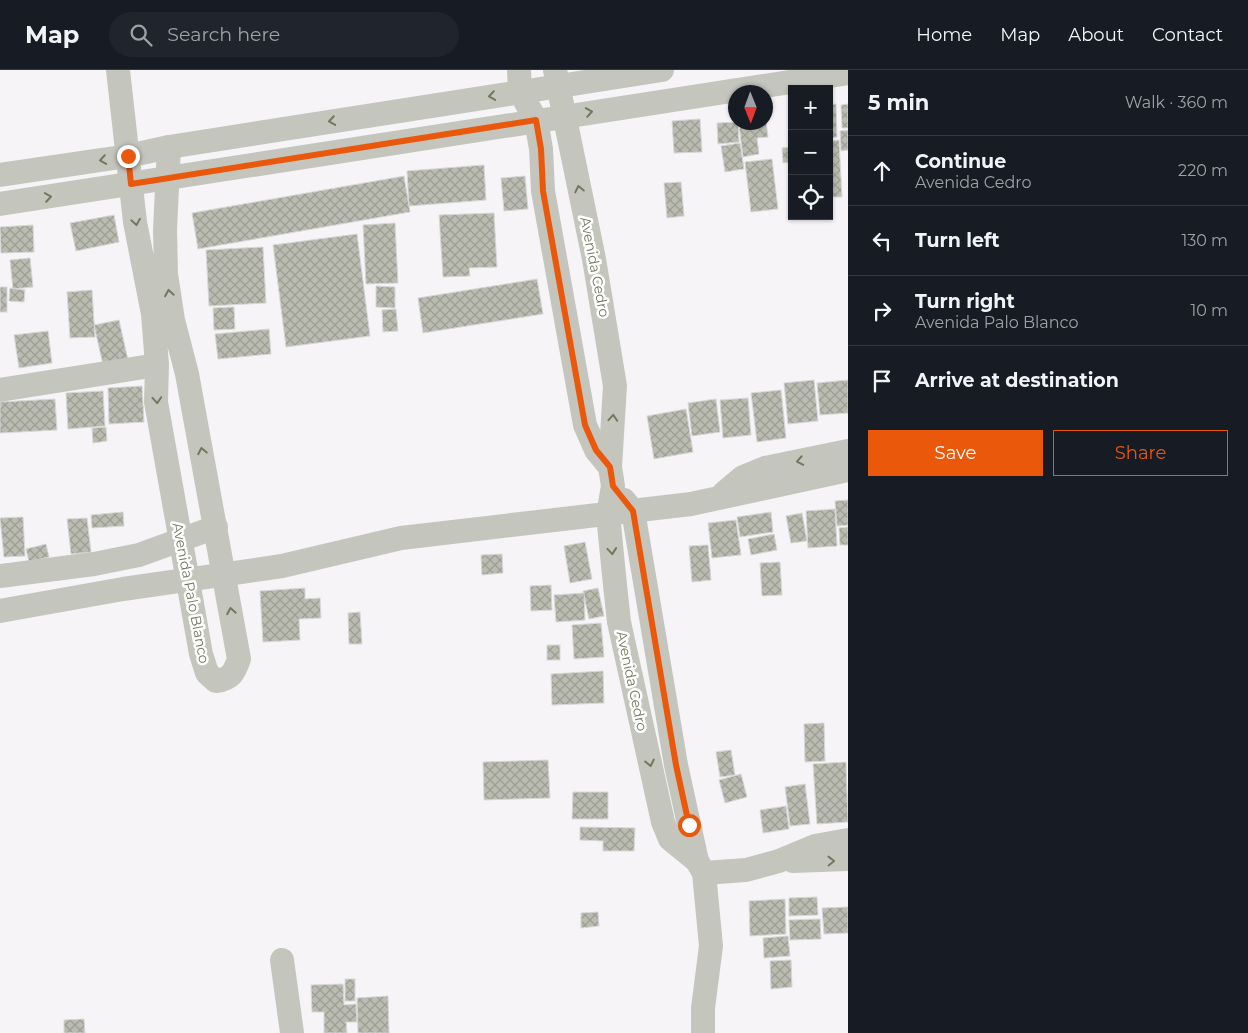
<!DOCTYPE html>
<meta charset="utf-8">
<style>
:root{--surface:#171b24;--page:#20242c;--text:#f1f3f6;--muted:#9ea1a6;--line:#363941;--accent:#ea580c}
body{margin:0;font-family:Montserrat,sans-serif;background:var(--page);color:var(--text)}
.controls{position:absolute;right:15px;top:15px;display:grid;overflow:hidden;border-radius:0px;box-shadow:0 1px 4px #0004}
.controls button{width:45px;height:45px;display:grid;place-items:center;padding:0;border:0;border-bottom:1px solid var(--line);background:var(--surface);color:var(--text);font:25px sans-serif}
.compass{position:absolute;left:728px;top:15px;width:45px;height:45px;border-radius:50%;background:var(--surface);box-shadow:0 1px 4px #0004;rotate:179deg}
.stop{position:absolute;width:15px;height:15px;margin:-11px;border:4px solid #ea580c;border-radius:50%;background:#fff}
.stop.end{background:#ea580c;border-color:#fff;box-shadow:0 1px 5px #0008}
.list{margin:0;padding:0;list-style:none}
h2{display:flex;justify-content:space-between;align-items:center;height:65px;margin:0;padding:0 20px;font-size:21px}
h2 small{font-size:16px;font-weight:400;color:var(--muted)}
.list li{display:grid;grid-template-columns:32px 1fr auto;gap:15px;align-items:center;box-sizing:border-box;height:70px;padding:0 20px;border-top:1px solid var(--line)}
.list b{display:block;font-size:19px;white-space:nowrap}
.list p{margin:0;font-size:16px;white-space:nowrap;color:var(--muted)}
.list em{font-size:16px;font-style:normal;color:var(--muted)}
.actions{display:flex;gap:10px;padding:15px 20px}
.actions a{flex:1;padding:11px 0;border:1px solid var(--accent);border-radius:0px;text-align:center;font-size:18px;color:var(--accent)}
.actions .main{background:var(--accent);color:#fff}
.icon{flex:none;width:28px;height:28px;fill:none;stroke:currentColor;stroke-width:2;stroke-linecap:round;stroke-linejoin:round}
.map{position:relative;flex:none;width:848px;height:963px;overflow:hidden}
header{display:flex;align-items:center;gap:30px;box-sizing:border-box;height:70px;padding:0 25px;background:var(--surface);border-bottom:1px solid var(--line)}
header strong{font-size:24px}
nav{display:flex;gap:28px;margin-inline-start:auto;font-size:18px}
.search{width:350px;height:45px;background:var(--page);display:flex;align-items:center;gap:12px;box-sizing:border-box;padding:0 18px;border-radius:28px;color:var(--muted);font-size:19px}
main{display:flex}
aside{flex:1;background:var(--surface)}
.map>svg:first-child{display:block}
</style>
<header>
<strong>Map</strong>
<div class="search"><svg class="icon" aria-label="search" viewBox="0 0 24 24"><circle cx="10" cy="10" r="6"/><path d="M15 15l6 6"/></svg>Search here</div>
<nav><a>Home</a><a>Map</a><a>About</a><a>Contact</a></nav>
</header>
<main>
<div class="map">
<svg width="848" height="963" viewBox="0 0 848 963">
<defs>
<pattern id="building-cross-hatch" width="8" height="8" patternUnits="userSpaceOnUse" patternTransform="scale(1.25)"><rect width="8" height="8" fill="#babcb1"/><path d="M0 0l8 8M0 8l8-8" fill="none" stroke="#9c9e93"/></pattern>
</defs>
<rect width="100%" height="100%" fill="#f7f4f7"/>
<g fill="url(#building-cross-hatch)" stroke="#d8d7d9">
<path d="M836,34L837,67L829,68V35Z"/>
<path d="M848,34V58H842L841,35Z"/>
<path d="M700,49L702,82L674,83L672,51Z"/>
<path d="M766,51L768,67L757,68L759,84L743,87L739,55Z"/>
<path d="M738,52L739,72L718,74L717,53Z"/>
<path d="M848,60V80L841,81L840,61Z"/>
<path d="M839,70L842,127H829V71Z"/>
<path d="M740,73L744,99L725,102L721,76Z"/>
<path d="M792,77V92L783,93L782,78Z"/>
<path d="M772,89L778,139L751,142L745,92Z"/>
<path d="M484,95L486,130L409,136L407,101Z"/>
<path d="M404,106L410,142L198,179L192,143Z"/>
<path d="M525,106L528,139L504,141L501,108Z"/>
<path d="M681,112L684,146L667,148L664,113Z"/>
<path d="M494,143L497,197L469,198L470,206L443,207L439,145Z"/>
<path d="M114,145L119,172L76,181L70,153Z"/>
<path d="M395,153L398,213L366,214L363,155Z"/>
<path d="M33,155L34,182L1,183L0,157Z"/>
<path d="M357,164L370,266L286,277L273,175Z"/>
<path d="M263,177L266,233L209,236L206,180Z"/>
<path d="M30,188L33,217L13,219L10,190Z"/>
<path d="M537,209L543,244L423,263L418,228Z"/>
<path d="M376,216L395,217V238L376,237Z"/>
<rect x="0" y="217" width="7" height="25"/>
<path d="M10,218L25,220L24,232L9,231Z"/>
<path d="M92,220L95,267L70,268L67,222Z"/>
<path d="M234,237L235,259L214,260L213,238Z"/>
<path d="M396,239L398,261L383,262L382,240Z"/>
<path d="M119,250L128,290L103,295L94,255Z"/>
<path d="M269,259L271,284L218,289L215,264Z"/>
<path d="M48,261L52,293L19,298L14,265Z"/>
<path d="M814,310L818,351L788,354L784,313Z"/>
<path d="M848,310V343L820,345L817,313Z"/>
<path d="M142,316L144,352L109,354L108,318Z"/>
<path d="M781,320L786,368L757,372L751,323Z"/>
<path d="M103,321L105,356L68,359L66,323Z"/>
<path d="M748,328L751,365L723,368L720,330Z"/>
<path d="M55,329L57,360L0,363V332Z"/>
<path d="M716,329L720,362L692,366L688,333Z"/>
<path d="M686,339L693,382L654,389L647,346Z"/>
<path d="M106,357L107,371L93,373L92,358Z"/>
<path d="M848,430V455L837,456L835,431Z"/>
<path d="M835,439L837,476L808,478L806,441Z"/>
<path d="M123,442L124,456L92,458L91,445Z"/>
<path d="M771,442L773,462L740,467L737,447Z"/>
<path d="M802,443L807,471L791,473L786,446Z"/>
<path d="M23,447L25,486L4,487L0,448Z"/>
<path d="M87,448L91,482L71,484L67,449Z"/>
<path d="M736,450L741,485L712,488L708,453Z"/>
<path d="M848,457V475H840L839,458Z"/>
<path d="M774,464L777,480L751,485L748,469Z"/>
<path d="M585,472L592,509L570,513L564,476Z"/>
<path d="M46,474L49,487L29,492L26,479Z"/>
<path d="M708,475L711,510L692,512L689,476Z"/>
<path d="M502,484L503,503L482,505L481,485Z"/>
<path d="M780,492L782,525L762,526L760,493Z"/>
<path d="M551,515L552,540L531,541L530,516Z"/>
<path d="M305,518V529L320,528L321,548L299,549L300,570L263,572L260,521Z"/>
<path d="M598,518L604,546L589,549L583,521Z"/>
<path d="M584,523L585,550L556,552L554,525Z"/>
<path d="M360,542L362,574H349L348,543Z"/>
<path d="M601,553L604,587L574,589L572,555Z"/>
<rect x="547" y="575" width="13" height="15"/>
<path d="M603,601L604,633L552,635L551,604Z"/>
<path d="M824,653L825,691L805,692L804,654Z"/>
<path d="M731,680L735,705L720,707L716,682Z"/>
<path d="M548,690L550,728L484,730L483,692Z"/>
<path d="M846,692L848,752L817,754L813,694Z"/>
<path d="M741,704L747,727L725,733L719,710Z"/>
<path d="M805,714L810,754L790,756L785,717Z"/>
<path d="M573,722H608V749H572Z"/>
<path d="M786,736L789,759L763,763L760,740Z"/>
<path d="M580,757L635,758L634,781H603V771L580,770Z"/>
<path d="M817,827L818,845L789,846V828Z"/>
<path d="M785,829L786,864L750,866L749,831Z"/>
<path d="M848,837V863L824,864L822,838Z"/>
<path d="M598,842L599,856L581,858V843Z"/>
<path d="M820,849L821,869L790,870L789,850Z"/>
<path d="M788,866L790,886L764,888L763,868Z"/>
<path d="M791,890L792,917L771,919L770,891Z"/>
<rect x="345" y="909" width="10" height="22"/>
<path d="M343,914L344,935L356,934L357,952H346L347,963H324V942H312L311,915Z"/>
<path d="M388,926L389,963H358L357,928Z"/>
<path d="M84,949L85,963H64V950Z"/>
</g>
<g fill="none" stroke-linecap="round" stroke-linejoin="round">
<g stroke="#c4c6be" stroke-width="24">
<path d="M118,0L135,152L153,244L157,295L156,332L201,584L207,603L216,611C231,609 234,603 239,589L187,304L173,250L166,204L165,160L169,77"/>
<path d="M519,0L520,22L536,50L541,79L543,121L585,355L596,380L610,397"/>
<path d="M555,0L594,189L615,316L610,397L613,416L608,445L615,515L619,552L663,752L670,769L697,791L704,803L711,876L703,938V963"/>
<path d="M0,105L128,86L169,77L662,0"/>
<path d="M0,134L848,3"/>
<path d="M0,320L157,295"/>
<path d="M724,423L743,407L765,398L848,381"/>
<path d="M624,430L633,441L676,695L697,791"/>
<path d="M0,506L94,494L139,485L216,457"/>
<path d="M0,541L123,519L282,496L401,468L691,434L848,400"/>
<path d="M793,791L848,789"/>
<path d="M704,803L746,800L779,791L815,776L848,770"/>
<path d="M282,890L292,963"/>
</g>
</g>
<defs><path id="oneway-chevron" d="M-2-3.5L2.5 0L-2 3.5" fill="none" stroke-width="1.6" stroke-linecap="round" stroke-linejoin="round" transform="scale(1.25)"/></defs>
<g stroke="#72785e">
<use href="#oneway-chevron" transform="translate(492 26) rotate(171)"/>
<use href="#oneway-chevron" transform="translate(589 42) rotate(-9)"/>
<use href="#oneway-chevron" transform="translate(332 51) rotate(171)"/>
<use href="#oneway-chevron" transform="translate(103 90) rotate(171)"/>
<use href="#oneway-chevron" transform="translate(579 119) rotate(-102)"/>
<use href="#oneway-chevron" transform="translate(48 127) rotate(-9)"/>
<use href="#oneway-chevron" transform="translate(136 152) rotate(81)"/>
<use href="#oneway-chevron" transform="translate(169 223) rotate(-99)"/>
<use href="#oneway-chevron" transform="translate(157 330) rotate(86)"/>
<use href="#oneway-chevron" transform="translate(613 348) rotate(-86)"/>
<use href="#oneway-chevron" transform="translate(202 381) rotate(-101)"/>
<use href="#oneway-chevron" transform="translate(800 391) rotate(169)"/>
<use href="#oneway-chevron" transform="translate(612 481) rotate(85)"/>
<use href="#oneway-chevron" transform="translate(231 541) rotate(-100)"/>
<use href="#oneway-chevron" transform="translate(650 693) rotate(78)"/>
<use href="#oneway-chevron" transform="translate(831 791) rotate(-1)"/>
</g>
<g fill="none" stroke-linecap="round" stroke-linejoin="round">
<path stroke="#ea580c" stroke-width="6" d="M128,86L131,114L536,50L541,79L543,121L585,355L596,380L610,397L613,416L633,441L676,695L689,755"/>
</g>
<g text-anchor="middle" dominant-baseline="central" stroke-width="5" stroke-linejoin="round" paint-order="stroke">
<g font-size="14" fill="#72785e" stroke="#fff">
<text transform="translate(595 197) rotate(79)">Avenida Cedro</text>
<text transform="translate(191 523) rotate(79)">Avenida Palo Blanco</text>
<text transform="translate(632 611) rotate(78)">Avenida Cedro</text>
</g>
</g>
</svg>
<div class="controls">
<button>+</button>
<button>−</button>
<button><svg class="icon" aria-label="locate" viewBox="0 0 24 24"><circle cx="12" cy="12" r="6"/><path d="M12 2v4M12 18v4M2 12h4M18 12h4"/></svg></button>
</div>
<svg class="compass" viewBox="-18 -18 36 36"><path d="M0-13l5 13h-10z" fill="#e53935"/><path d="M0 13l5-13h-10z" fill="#9ea1a6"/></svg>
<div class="stop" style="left:689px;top:755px"></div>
<div class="stop end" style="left:128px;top:86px"></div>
</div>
<aside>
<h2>5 min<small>Walk · 360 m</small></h2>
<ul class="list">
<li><svg class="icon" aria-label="ahead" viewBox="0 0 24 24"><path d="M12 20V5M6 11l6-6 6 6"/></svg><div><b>Continue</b><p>Avenida Cedro</p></div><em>220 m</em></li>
<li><svg class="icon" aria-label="left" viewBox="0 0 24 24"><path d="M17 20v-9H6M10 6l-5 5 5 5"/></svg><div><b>Turn left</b></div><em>130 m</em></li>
<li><svg class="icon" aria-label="right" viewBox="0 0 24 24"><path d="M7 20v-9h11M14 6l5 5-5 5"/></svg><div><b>Turn right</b><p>Avenida Palo Blanco</p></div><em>10 m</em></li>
<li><svg class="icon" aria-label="arrive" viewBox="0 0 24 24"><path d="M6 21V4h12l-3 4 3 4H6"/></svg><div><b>Arrive at destination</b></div></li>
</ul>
<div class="actions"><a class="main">Save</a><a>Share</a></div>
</aside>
</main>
